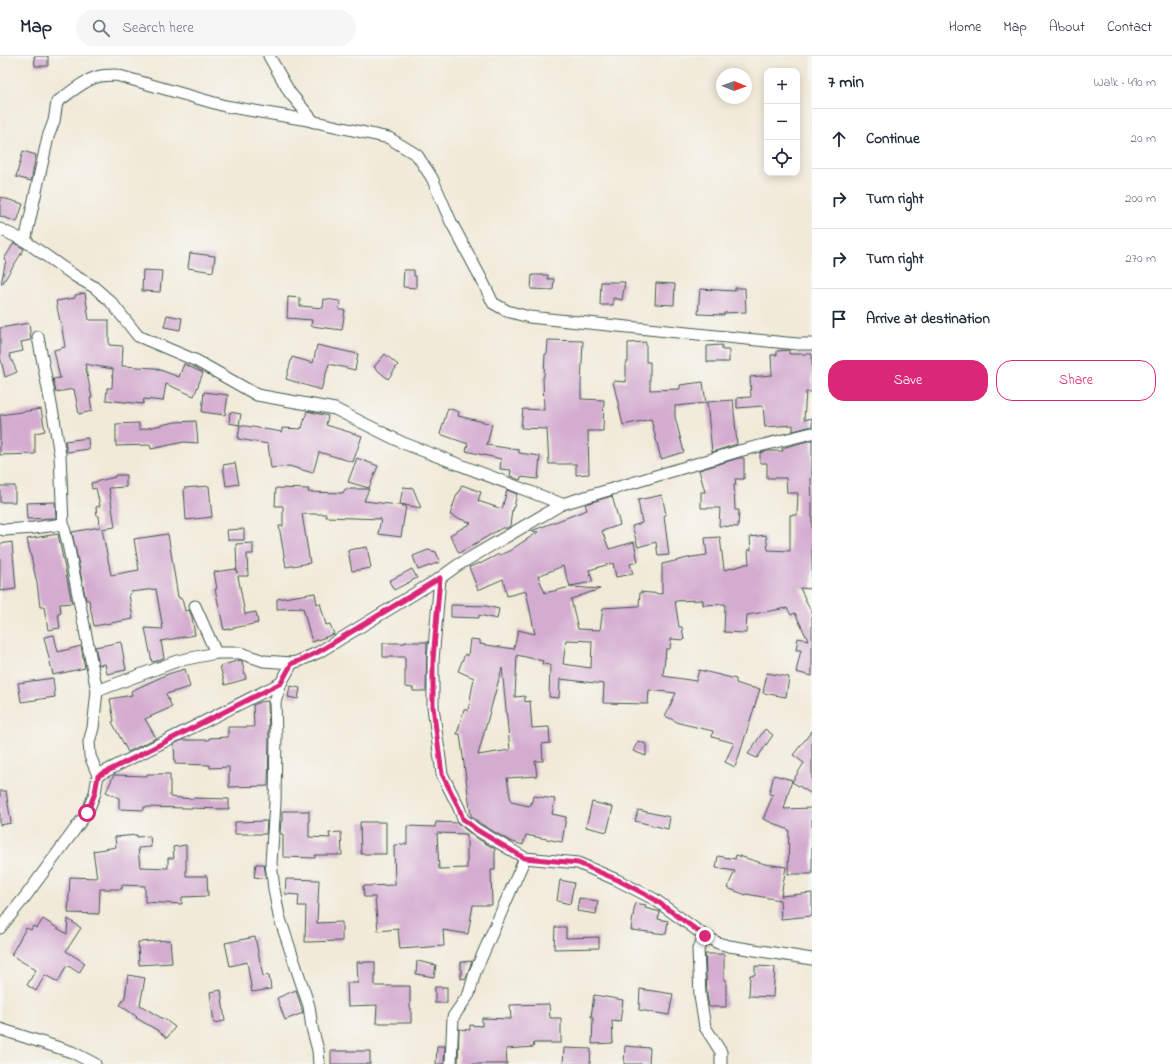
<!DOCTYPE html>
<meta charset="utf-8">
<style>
:root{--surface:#fff;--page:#f6f6f7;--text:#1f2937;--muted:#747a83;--line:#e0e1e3;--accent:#db2777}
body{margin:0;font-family:"Indie Flower",sans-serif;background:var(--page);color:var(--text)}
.controls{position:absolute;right:12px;top:12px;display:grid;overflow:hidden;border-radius:8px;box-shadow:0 2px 10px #0003}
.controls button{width:36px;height:36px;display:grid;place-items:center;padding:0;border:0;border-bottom:1px solid var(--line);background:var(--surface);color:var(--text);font:20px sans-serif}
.compass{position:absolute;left:716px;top:12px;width:36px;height:36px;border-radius:50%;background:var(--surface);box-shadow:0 2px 10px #0003;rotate:91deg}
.stop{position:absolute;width:12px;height:12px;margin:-9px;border:3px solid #db2777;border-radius:50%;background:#fff}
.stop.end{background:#db2777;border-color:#fff;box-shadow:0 1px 4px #0008}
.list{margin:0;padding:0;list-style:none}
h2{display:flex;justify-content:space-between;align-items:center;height:52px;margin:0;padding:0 16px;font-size:17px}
h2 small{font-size:13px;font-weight:400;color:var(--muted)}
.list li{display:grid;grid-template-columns:26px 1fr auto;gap:12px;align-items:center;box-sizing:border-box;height:60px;padding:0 16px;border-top:1px solid var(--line)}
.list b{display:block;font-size:15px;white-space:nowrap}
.list em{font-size:13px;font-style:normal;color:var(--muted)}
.actions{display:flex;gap:8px;padding:12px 16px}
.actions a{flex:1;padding:9px 0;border:1px solid var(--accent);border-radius:16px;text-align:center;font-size:14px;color:var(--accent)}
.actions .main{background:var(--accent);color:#fff}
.icon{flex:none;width:22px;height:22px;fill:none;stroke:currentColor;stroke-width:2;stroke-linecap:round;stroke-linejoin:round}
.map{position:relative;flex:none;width:812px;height:1008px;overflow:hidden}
header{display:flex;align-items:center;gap:24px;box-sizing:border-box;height:56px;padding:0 20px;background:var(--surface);border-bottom:1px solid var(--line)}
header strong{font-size:19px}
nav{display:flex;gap:22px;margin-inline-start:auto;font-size:14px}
.search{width:280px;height:36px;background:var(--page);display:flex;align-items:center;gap:10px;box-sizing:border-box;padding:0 14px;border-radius:22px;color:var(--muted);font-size:15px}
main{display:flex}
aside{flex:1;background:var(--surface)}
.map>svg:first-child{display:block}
</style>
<header>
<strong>Map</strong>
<div class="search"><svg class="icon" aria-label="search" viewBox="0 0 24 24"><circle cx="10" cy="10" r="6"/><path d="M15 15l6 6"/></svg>Search here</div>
<nav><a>Home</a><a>Map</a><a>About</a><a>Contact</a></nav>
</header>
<main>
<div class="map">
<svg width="812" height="1008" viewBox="0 0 812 1008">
<rect width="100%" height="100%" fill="#f6f6f2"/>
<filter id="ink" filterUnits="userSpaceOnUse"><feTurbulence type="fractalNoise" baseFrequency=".025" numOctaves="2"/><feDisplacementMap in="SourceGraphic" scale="8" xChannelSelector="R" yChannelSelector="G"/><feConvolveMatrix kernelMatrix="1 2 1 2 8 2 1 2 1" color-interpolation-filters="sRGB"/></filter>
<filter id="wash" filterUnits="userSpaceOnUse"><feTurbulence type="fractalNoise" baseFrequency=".012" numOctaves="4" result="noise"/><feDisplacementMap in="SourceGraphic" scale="16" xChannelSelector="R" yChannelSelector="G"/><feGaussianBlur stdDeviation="0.9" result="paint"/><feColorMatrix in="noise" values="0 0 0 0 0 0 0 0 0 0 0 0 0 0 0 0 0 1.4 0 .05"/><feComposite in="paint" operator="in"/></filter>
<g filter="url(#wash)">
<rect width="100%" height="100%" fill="#f1ead8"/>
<g id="blocks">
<g fill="#d4acd0" fill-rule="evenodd">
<path d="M34,0H48V10H35Z"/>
<path d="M23,95L36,99L31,125L16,121Z"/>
<path d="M0,141L23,148L17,166L0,160Z"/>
<path d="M14,187L24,193L2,228H1L6,204L4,203Z"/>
<path d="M190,197L215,200L213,216L188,212Z"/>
<path d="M143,214L162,215L160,236L142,235Z"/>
<path d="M404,214H414V220H416V232L403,231Z"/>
<path d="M532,219H548V223H554L553,234L531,233Z"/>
<path d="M601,226H625L622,244L613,242V249H600Z"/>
<path d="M656,227L675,228L674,249L655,248Z"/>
<path d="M735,232H745L746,256L724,257V259L698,258L700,233L735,235Z"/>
<path d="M85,237L89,264H109V289L123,290L122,310L155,312L179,321L184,308L203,317L194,340L166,328L163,345L144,343L143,348L106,344L107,332H112L113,313L85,308L92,342H90L92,355L79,358L74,333L56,336L53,323L60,322L54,294L65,291L61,266H60L56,245L75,242V239Z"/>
<path d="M288,241L300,242V250L323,252L324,243L340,245L339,254H345L342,274L311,270L312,264L287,262Z"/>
<path d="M167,259L182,262L180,274L164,271Z"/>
<path d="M29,267L31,284L21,286L23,295L9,298L17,316L5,321L0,300V272Z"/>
<path d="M548,284L583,285L581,328V343L604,344L603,375H588L589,418L576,419V408H549L547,373L521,372L523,353L544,354L543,321H544L545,298H547Z"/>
<path d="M646,286V306H650V334L680,333V329L703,326L706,347L675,350V361L684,396L661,403L651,363L623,369L613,325L626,326V306H628V287Z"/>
<path d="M317,289L358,298L355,314L329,308L321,334L286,323L292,301L313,307Z"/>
<path d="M722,289V294H729V306H707V290Z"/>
<path d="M789,294V298H812V336H806L804,364L812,362V370L793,375V369L765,371L763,350L737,352V342L751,341L750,321L772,319L771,299H777V295Z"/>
<path d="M385,298L398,309L388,323L374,311Z"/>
<path d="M204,336L228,339L225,359L202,356Z"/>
<path d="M733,344L737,388L712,396L707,346Z"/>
<path d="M448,352L459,356L458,360L492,368L487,389L519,394V397L540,400L538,423L521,421L520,424L510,420L511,414L500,413L501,403L466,395L468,388L440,378Z"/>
<path d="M41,353L45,375L35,377V398L0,399V371H1L0,359Z"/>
<path d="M307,355L328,360L326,369L362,380L353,406L319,396L313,417L289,410L271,412L268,388L238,383L240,369L282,376V372L301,373V371L302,372Z"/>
<path d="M230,356L241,358L239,369L229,367Z"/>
<path d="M196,365L198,387L184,386L151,393L150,389L116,390V368L139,367V374L175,366Z"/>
<path d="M88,382L89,393L67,396L65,385Z"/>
<path d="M812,384V422H811L812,447V533L800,532L812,557V620L796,616L801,594H796L798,582L808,584L795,557L791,559L787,552L747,559L746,577L724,576L725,548L703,549V544L675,545L679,571H682L684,584L671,583L670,593H666L663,620L696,625L699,614L736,623V627L748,631L760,633L738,703L735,711L725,706L734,687L712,681L713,675L679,667L665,660L676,637L649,634L648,648L603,647L604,628L560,623L559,642L549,641L550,609L542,608L543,605L517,599L515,641L525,640V646L530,645L532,672L549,671L550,687L542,688L543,705H535L537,720L507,722L511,746L529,750L530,749H531L533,740L555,743L552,758L566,761L562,786L526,779L523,789L510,785L481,768L471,760L460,678H457L464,653L468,655L474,622L458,615L465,598L468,600L470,583L480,584V588L514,593L518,574L535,578L526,535L507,540L503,523L478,534L469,511L480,507V508L499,498L500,499L509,495L538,476L531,475L587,454L585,448L612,440L620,469L602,475L609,493L634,486L638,506L630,508L633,518L616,521L613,507L589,514L593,526L570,530L563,510L538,520L545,537L571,531L600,533L571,543L578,573L600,574L603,552L639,550L640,536L662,538V508L692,501L707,499L705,482L720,481L724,514L744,509V508H749L748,494H751L750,481L766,479L768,494L790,495V459H797L798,437H787L786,422H767V407H760V397L767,395H783L782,392ZM566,584L592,585L591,612L563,608ZM502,612L510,694L478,699Z"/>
<path d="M357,402L378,410L369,432L348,426Z"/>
<path d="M739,402H744V423H735L736,429H734L735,454H739L738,471L719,470L720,452H701V436H705L699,414Z"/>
<path d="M235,407L239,428L226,430L223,409Z"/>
<path d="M115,419H126V431L109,432L115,471L102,473L111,519L139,514L134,483L168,478L178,541H179L180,543H182L185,555L189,554L192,561L195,579L161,585L164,602L156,605L152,606L145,572L163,573L156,533L130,536L131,537L129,538L133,563L94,570L89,544H86L72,476L100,471L99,460H97L96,451L100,450L96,432L92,433L91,427L115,421Z"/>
<path d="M462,429L481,436L478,445L502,453L507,434L517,438L513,455L512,454L510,470L507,472H502L459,497L450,479L471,467L450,459L457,438H458Z"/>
<rect x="0" y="430" width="15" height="16"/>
<path d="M209,430L212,461L186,464L184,432Z"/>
<path d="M403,431L413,432L421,452L400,448Z"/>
<path d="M276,432L309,433L308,436L343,437L345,433H369L364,445L406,450L401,481L378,478L381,463L326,461V458H302L310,507L286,511L279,470H283V450H275Z"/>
<path d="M662,439L666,459L664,460L669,499L658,500L656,486L638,491L632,470L642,467L638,444Z"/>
<path d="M55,446L56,462L27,463L26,447Z"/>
<path d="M244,473V484H228L227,474Z"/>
<path d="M58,478L72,547L60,548L61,557L58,558L60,572L48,574L44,551H40L37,527L27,483Z"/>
<path d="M12,486L16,533L0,535V488Z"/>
<path d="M253,487V498H247L248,520H238L245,558L256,556L258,567L224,574L215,533H217L214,516L236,513L237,517L236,488Z"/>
<path d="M367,491L371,512L352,515L348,494Z"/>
<path d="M428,494L436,496L440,506L418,514L413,500Z"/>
<path d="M412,513L417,522L394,534L389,525Z"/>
<path d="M315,537L317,548L320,547L326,569L330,568L334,578L312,586L303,552L277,553V543Z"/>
<path d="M451,549L486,550L499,553L497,563L479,559V562L451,561Z"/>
<path d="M54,579L58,596L81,590L85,612L53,619L44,581Z"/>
<path d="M121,586L126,614L107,618L105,608L99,609L95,591Z"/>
<path d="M405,586H427L426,635H413V632L405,631V601H383V587H405Z"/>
<path d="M240,604L242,605L246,623L225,629L220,610Z"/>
<path d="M185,613L190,631L166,638L172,651L145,663L156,682L128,696L112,666L114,665L110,643L132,639L131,635L168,618Z"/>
<path d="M767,617L789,621L786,641L763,637Z"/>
<path d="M53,622L55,641L21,646L18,627Z"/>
<path d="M290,630L300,632L298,643L288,641Z"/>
<path d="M268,645L269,680L268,730L229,731V711L210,712V709L175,708L174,688L182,684H209V682L228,681V671H254L253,649L260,646Z"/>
<path d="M765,673L773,679L757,702L748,698Z"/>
<path d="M812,675V738L792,726L804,707L793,699Z"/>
<path d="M638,685L646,688V700L633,695Z"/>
<path d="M147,718H170V741L193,743V742L229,743V753L144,751V754L119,753V742L106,736L114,719L147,720Z"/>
<path d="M774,719L792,724L784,753L812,752V818H788L789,774L763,763L773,739L769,738Z"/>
<path d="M0,735H6L11,767L0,769Z"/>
<path d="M592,746L613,751L607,776L586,771Z"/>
<path d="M638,754L670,761L668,773L635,765Z"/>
<path d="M282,755H309V781L330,782L329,777L341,776L342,799H315V802L283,801V778H280L281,765H282Z"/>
<path d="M267,765L266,778H235V766Z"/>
<path d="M360,766H386V798H361Z"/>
<path d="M436,766L458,767L473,780L495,793V814H491L492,849H473L468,878L443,874L444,890L400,893L398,873L378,875L375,841H364L363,830L395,829L394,789L407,788V770L435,771ZM437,777L467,778V812L439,813Z"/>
<path d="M137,779V781L150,780L151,791L138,792L140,811L168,812V802H174L173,791L186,789V820H207L208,840L182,841V848L145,846V830L122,829V833H100L99,858L68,857L70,821L97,822L93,795L116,791L115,781Z"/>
<path d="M736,799L765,808L786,811L781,840L812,837V860L781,863L780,844L746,838V839L727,832L735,815L716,812L718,800L735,803Z"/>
<path d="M256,808H264L266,822L254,821Z"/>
<path d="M286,823L319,824L317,867L342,866V885L305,886L306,850H298L299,839L285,838Z"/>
<path d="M560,824L574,827L570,848L557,845Z"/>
<path d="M579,842L598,845L596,858L577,855Z"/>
<path d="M635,847L646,849L645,852L660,856L658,863L668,865L666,878L631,874Z"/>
<path d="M43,863L67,878L68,863L81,872L66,895L85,907L79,917L67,909L58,926L45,919L36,935L27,929L36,914L11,899L26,872L31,874L33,870L37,872Z"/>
<path d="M555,871H566V882L599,881V892L554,893Z"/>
<path d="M255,881L263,920L269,919L271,933L252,936L247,906L230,910L225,887Z"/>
<path d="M170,884L172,907L139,909L138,886Z"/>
<path d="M705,898H724V924H726V951H709L707,939Z"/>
<path d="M417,905L436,909L434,921L416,918Z"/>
<path d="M472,905L466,922L461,923V906Z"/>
<path d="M357,906H375V930H410V952H411V967H376L377,949L348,950L347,927H358Z"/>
<path d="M755,910L775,911L773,941L749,940L750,919H755Z"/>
<path d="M128,919L145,922L140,949L163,963V962L175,971L167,982L157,974L136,962L137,961L120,949L125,941Z"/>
<rect x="435" y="931" width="12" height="16"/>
<path d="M640,933L673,938L669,959L639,954Z"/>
<path d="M221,934L225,965L214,967L210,936Z"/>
<path d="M296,934L303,957L285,964L277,942Z"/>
<path d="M594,939L623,944L620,966L612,965L613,987L592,988L593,962L591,961Z"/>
<path d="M549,948L550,962H561V987H533L534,991L506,993L507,1008H458L459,973L470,974V969L482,970V962L511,963L510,949Z"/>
<path d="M437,990H445L444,1008H436Z"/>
<path d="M625,990L650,992L649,1008H624Z"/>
<path d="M564,992L591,993L590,1008H563Z"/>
<rect x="331" y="995" width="39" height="13"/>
</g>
</g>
</g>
<g filter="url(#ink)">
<use href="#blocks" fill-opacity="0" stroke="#3e574d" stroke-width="1"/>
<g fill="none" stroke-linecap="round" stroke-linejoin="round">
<defs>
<g id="minor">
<path d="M269,0L290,37L314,66"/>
<path d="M0,173L25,185L75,220L94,231L111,246L138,280L197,305L257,339L335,353L403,387L562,448"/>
<path d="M25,185L48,81L54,65L57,46C70,37 83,25 97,21C103,19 110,19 116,19L225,50L302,63L389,82L417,99L432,122L451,166L482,224L493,247L507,255L529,261L797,288H812"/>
<path d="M0,473L4,474L34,472L63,468"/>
<path d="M440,522L433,604V651L442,718L459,752L463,763L477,774L525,802L578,807L617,824L654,843L705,880L718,887L729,890L812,903"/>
<path d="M195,550L216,597"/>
<path d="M292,607L281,627L275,646L276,680L275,747L271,807L274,833L279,860L309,950L312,972L318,994L319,1008"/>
<path d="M97,635L177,605L216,597H240L264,605L292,607L299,605L319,596L440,522L458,509L562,448L739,395L812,377"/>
<path d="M98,719L281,627"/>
<path d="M0,872L25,841L87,757L95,737L98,719L90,700L89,686L93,672L97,635L68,488L63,468L60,399L55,369L38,281"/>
<path d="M705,880L698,893L700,940L705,971L721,996V1008"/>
<path d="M0,973L72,996L95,1008"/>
<path d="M451,1008L453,961L469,938L475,916L525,802"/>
</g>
</defs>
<use href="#minor" stroke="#3e574d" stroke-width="13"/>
<use href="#minor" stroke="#fff" stroke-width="11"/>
</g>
</g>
<g fill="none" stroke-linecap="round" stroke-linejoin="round" filter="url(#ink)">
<path stroke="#db2777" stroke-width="5" d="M87,757L95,737L98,720L281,627L292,607L299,605L318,596L440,522L433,604V651L442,718L459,752L463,763L477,774L524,802L578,807L618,824L654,843L705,880"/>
</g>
</svg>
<div class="controls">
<button>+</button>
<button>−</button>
<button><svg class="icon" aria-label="locate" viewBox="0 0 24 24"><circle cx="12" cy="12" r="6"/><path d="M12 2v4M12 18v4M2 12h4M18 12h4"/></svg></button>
</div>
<svg class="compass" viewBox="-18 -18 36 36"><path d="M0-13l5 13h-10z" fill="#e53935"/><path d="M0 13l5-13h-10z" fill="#747a83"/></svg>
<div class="stop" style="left:87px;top:757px"></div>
<div class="stop end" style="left:705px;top:880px"></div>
</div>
<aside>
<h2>7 min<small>Walk · 490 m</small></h2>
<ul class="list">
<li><svg class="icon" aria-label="ahead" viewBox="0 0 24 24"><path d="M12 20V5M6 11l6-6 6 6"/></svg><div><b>Continue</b></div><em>20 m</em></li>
<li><svg class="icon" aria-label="right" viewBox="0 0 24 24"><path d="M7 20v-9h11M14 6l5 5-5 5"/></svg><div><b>Turn right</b></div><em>200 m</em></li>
<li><svg class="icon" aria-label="right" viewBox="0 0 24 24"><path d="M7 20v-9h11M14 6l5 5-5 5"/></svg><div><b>Turn right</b></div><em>270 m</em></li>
<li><svg class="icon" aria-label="arrive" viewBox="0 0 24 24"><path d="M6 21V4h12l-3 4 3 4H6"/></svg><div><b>Arrive at destination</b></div></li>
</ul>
<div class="actions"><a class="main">Save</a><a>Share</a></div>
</aside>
</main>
